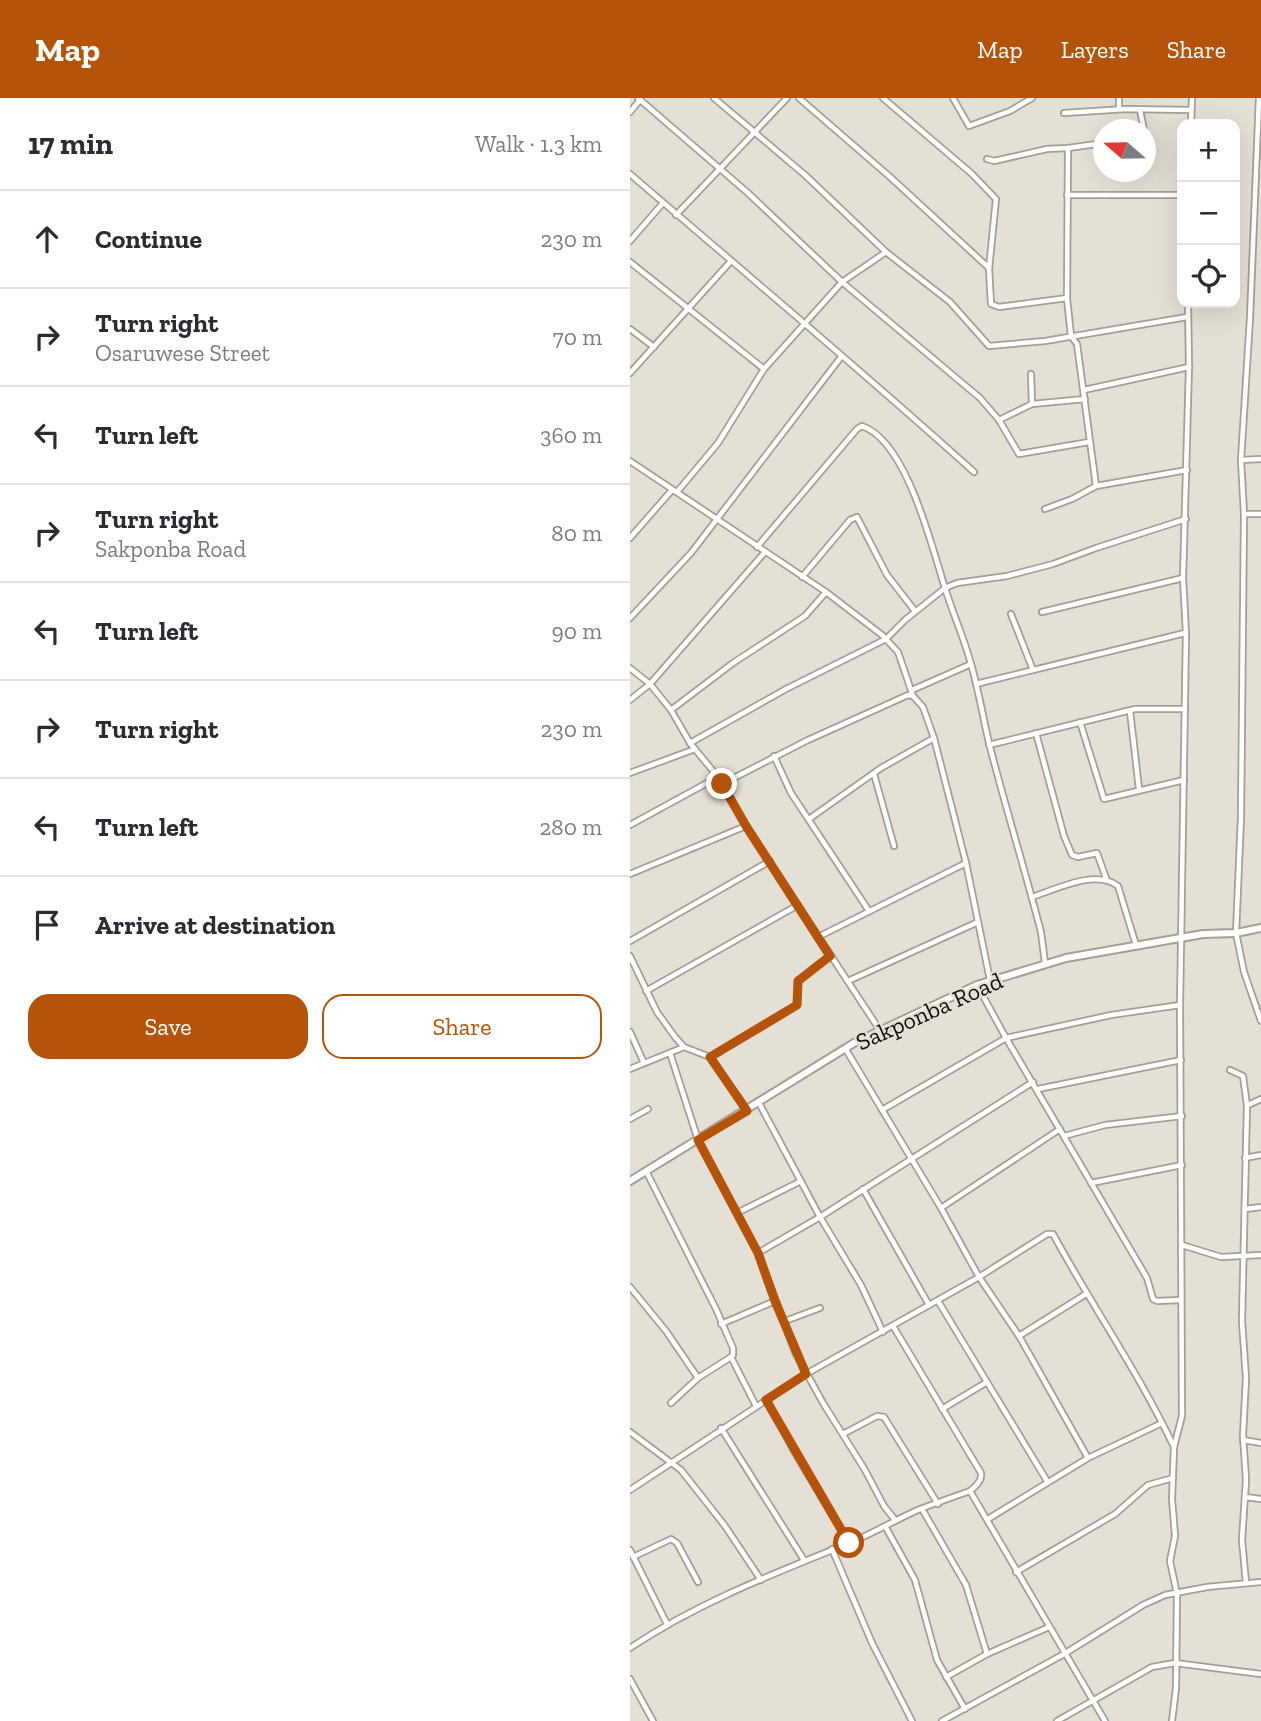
<!DOCTYPE html>
<meta charset="utf-8">
<style>
:root{--surface:#fff;--page:#f2f2f3;--text:#2b2b33;--muted:#7c7c81;--line:#e1e1e2;--accent:#b45309}
body{margin:0;font-family:"Zilla Slab",serif;background:var(--page);color:var(--text)}
.controls{position:absolute;right:21px;top:21px;display:grid;overflow:hidden;border-radius:14px;box-shadow:0 7px 28px #0002}
.controls button{width:63px;height:63px;display:grid;place-items:center;padding:0;border:0;border-bottom:2px solid var(--line);background:var(--surface);color:var(--text);font:35px sans-serif}
.compass{position:absolute;left:463px;top:21px;width:63px;height:63px;border-radius:50%;background:var(--surface);box-shadow:0 7px 28px #0002;rotate:290deg}
.stop{position:absolute;width:21px;height:21px;margin:-16px;border:5px solid #b45309;border-radius:50%;background:#fff}
.stop.end{background:#b45309;border-color:#fff;box-shadow:0 2px 7px #0008}
.list{margin:0;padding:0;list-style:none}
h2{display:flex;justify-content:space-between;align-items:center;height:91px;margin:0;padding:0 28px;font-size:30px}
h2 small{font-size:23px;font-weight:400;color:var(--muted)}
.list li{display:grid;grid-template-columns:46px 1fr auto;gap:21px;align-items:center;box-sizing:border-box;height:98px;padding:0 28px;border-top:2px solid var(--line)}
.list b{display:block;font-size:26px;white-space:nowrap}
.list p{margin:0;font-size:23px;white-space:nowrap;color:var(--muted)}
.list em{font-size:23px;font-style:normal;color:var(--muted)}
.actions{display:flex;gap:14px;padding:21px 28px}
.actions a{flex:1;padding:16px 0;border:2px solid var(--accent);border-radius:21px;text-align:center;font-size:24px;color:var(--accent)}
.actions .main{background:var(--accent);color:#fff}
.icon{flex:none;width:38px;height:38px;fill:none;stroke:currentColor;stroke-width:2;stroke-linecap:round;stroke-linejoin:round}
.map{position:relative;flex:none;width:631px;height:1623px;overflow:hidden}
header{display:flex;align-items:center;gap:42px;box-sizing:border-box;height:98px;padding:0 35px;background:var(--accent);color:#fff}
header strong{font-size:33px}
nav{display:flex;gap:38px;margin-inline-start:auto;font-size:24px}
main{display:flex}
aside{flex:1;background:var(--surface)}
.map>svg:first-child{display:block}
</style>
<header>
<strong>Map</strong>
<nav><a>Map</a><a>Layers</a><a>Share</a></nav>
</header>
<main>
<aside>
<h2>17 min<small>Walk · 1.3 km</small></h2>
<ul class="list">
<li><svg class="icon" aria-label="ahead" viewBox="0 0 24 24"><path d="M12 20V5M6 11l6-6 6 6"/></svg><div><b>Continue</b></div><em>230 m</em></li>
<li><svg class="icon" aria-label="right" viewBox="0 0 24 24"><path d="M7 20v-9h11M14 6l5 5-5 5"/></svg><div><b>Turn right</b><p>Osaruwese Street</p></div><em>70 m</em></li>
<li><svg class="icon" aria-label="left" viewBox="0 0 24 24"><path d="M17 20v-9H6M10 6l-5 5 5 5"/></svg><div><b>Turn left</b></div><em>360 m</em></li>
<li><svg class="icon" aria-label="right" viewBox="0 0 24 24"><path d="M7 20v-9h11M14 6l5 5-5 5"/></svg><div><b>Turn right</b><p>Sakponba Road</p></div><em>80 m</em></li>
<li><svg class="icon" aria-label="left" viewBox="0 0 24 24"><path d="M17 20v-9H6M10 6l-5 5 5 5"/></svg><div><b>Turn left</b></div><em>90 m</em></li>
<li><svg class="icon" aria-label="right" viewBox="0 0 24 24"><path d="M7 20v-9h11M14 6l5 5-5 5"/></svg><div><b>Turn right</b></div><em>230 m</em></li>
<li><svg class="icon" aria-label="left" viewBox="0 0 24 24"><path d="M17 20v-9H6M10 6l-5 5 5 5"/></svg><div><b>Turn left</b></div><em>280 m</em></li>
<li><svg class="icon" aria-label="arrive" viewBox="0 0 24 24"><path d="M6 21V4h12l-3 4 3 4H6"/></svg><div><b>Arrive at destination</b></div></li>
</ul>
<div class="actions"><a class="main">Save</a><a>Share</a></div>
</aside>
<div class="map">
<svg width="631" height="1623" viewBox="0 0 631 1623">
<rect width="100%" height="100%" fill="#e5e0d5"/>
<g fill="none" stroke-linecap="round" stroke-linejoin="round">
<defs>
<g id="minor">
<path d="M8,0L118,95L212,184L350,300L369,322L389,356L459,344"/>
<path d="M84,0L175,77L256,154L320,204L359,248L415,243L557,219"/>
<path d="M169,0L259,78L359,170"/>
<path d="M253,0L342,76L366,101L359,171L361,206L369,209L437,200"/>
<path d="M323,0L339,28L380,13L402,0"/>
<path d="M489,0V11"/>
<path d="M629,0L620,220L611,362L614,416L611,719L606,835L614,874L631,923"/>
<path d="M510,12L514,32"/>
<path d="M0,14L10,2"/>
<path d="M434,15L496,11L561,12"/>
<path d="M561,26L562,0"/>
<path d="M438,50L474,45"/>
<path d="M357,61L364,63L417,51L438,50L437,200L441,238L447,246L451,276L466,388"/>
<path d="M0,76C115,175 231,272 344,374"/>
<path d="M437,97H552"/>
<path d="M46,117L157,0"/>
<path d="M0,143L33,105"/>
<path d="M0,164L134,271"/>
<path d="M0,231L24,249"/>
<path d="M0,275L101,163"/>
<path d="M401,276L402,306"/>
<path d="M454,292L559,269"/>
<path d="M369,322L402,306L455,301"/>
<path d="M611,362L631,361"/>
<path d="M0,363L196,494L252,537L268,554L283,598L293,609L304,640L336,765L360,882"/>
<path d="M47,394L88,345L134,271L212,184L256,154"/>
<path d="M415,411L442,401L466,388L557,372"/>
<path d="M614,416H631"/>
<path d="M0,440L42,392"/>
<path d="M127,449L227,331L232,328C277,343 302,450 315,490C323,516 334,540 341,566C349,593 353,621 360,649C376,711 395,772 411,834L415,865"/>
<path d="M172,479L220,422L227,419L257,477L285,513"/>
<path d="M412,514L553,480"/>
<path d="M381,516L403,572"/>
<path d="M0,520L61,455L211,259"/>
<path d="M0,570L20,586L41,612L60,645L88,679L116,728L249,931"/>
<path d="M346,586L555,535"/>
<path d="M282,592L341,566"/>
<path d="M0,602L20,586L135,454"/>
<path d="M41,612L103,565L175,518L196,494"/>
<path d="M500,613L509,691"/>
<path d="M450,624L474,701L554,682"/>
<path d="M406,635L434,738L442,757L448,759L467,755L476,780"/>
<path d="M60,645L156,591L256,541L275,522L315,490L327,485L377,478L423,466L466,450L556,421"/>
<path d="M359,647L505,611H555"/>
<path d="M144,658L161,695L239,813"/>
<path d="M0,675L65,651"/>
<path d="M244,676L264,748"/>
<path d="M92,686L178,642L278,597L283,598"/>
<path d="M179,721L251,670L304,640"/>
<path d="M0,727L88,679"/>
<path d="M0,776L116,728"/>
<path d="M402,799C427,791 465,771 488,788L506,847"/>
<path d="M188,839L336,765"/>
<path d="M0,843L140,763"/>
<path d="M0,858L27,914L45,939L54,949L80,959L117,1012"/>
<path d="M218,883L348,824"/>
<path d="M347,887L376,940L517,1180L523,1201L527,1203L551,1202"/>
<path d="M16,893L168,807"/>
<path d="M0,934L14,965"/>
<path d="M215,950L311,1110L349,1179L417,1136H423C462,1208 509,1275 544,1349"/>
<path d="M40,955L68,1042L128,1155L165,1254L193,1305L235,1372L254,1408L265,1422"/>
<path d="M80,959L167,907L168,883L200,858"/>
<path d="M0,971L54,949"/>
<path d="M600,972L613,978L617,1008L612,1223L616,1280L613,1337L616,1382L612,1442L616,1485"/>
<path d="M408,991L551,962"/>
<path d="M129,1005L190,1119L231,1187L253,1234"/>
<path d="M618,1007L631,1001"/>
<path d="M252,1012L376,940L481,917L550,907"/>
<path d="M0,1021L18,1011"/>
<path d="M434,1038L475,1027L552,1018"/>
<path d="M615,1060L631,1057"/>
<path d="M16,1073L86,1211L103,1250V1257L101,1259L68,1280L41,1305"/>
<path d="M461,1085L552,1067"/>
<path d="M233,1091L299,1207"/>
<path d="M311,1110L430,1031"/>
<path d="M615,1111L631,1109"/>
<path d="M107,1115L171,1083"/>
<path d="M552,1147L591,1159L631,1157"/>
<path d="M128,1155L190,1119L403,984"/>
<path d="M0,1189L36,1233L68,1280"/>
<path d="M308,1203L417,1383"/>
<path d="M155,1223L190,1210"/>
<path d="M91,1226L145,1203"/>
<path d="M389,1238L456,1196"/>
<path d="M101,1259L126,1308"/>
<path d="M137,1302L165,1355L219,1445"/>
<path d="M312,1311L357,1284"/>
<path d="M91,1330L174,1462"/>
<path d="M0,1334L51,1372L95,1428L131,1482"/>
<path d="M213,1336L247,1318L254,1319L308,1406"/>
<path d="M613,1342L631,1345"/>
<path d="M0,1392L176,1276L349,1179L389,1238L458,1360"/>
<path d="M340,1393L475,1623"/>
<path d="M615,1399L631,1401"/>
<path d="M292,1411L336,1487L357,1556"/>
<path d="M358,1421L458,1360L532,1325"/>
<path d="M255,1428L285,1482L307,1562L335,1611"/>
<path d="M202,1451L242,1545L282,1623"/>
<path d="M0,1452L37,1526"/>
<path d="M3,1459L41,1441L47,1445L68,1484"/>
<path d="M386,1474L485,1416L518,1387L543,1380"/>
<path d="M0,1550C67,1505 143,1476 217,1446C242,1436 265,1422 290,1411C306,1405 323,1399 340,1393C346,1388 352,1383 351,1375L263,1228"/>
<path d="M316,1579L357,1556L419,1529"/>
<path d="M0,1581L23,1623"/>
<path d="M312,1623L434,1556L513,1507L535,1497L577,1489L631,1484"/>
<path d="M427,1623L522,1569L545,1565L631,1576"/>
<path d="M542,1623L546,1590L547,1496L540,1463L545,1438L542,1401L544,1349L552,1318L550,907L556,535L553,480L559,269L558,205"/>
</g>
<path id="secondary" d="M0,1083L224,945L347,887L436,860L573,836L606,835L631,830"/>
</defs>
<use href="#minor" stroke="#a49f95" stroke-width="8"/>
<use href="#secondary" stroke="#a49f95" stroke-width="10"/>
<use href="#minor" stroke="#fff" stroke-width="4.5"/>
<use href="#secondary" stroke="#fff" stroke-width="6"/>
</g>
<g fill="none" stroke-linecap="round" stroke-linejoin="round">
<path stroke="#b45309" stroke-width="9" d="M92,686L116,728L200,858L168,883L167,907L80,959L117,1013L68,1042L128,1155L145,1203L176,1276L136,1302L219,1445"/>
</g>
<g text-anchor="middle" dominant-baseline="central" stroke-width="5" stroke-linejoin="round" paint-order="stroke">
<g font-size="24" fill="#12100c" stroke="#e5e0d5">
<text transform="translate(299 913) rotate(-24)">Sakponba Road</text>
</g>
</g>
</svg>
<div class="controls">
<button>+</button>
<button>−</button>
<button><svg class="icon" aria-label="locate" viewBox="0 0 24 24"><circle cx="12" cy="12" r="6"/><path d="M12 2v4M12 18v4M2 12h4M18 12h4"/></svg></button>
</div>
<svg class="compass" viewBox="-18 -18 36 36"><path d="M0-13l5 13h-10z" fill="#e53935"/><path d="M0 13l5-13h-10z" fill="#7c7c81"/></svg>
<div class="stop" style="left:219px;top:1445px"></div>
<div class="stop end" style="left:92px;top:686px"></div>
</div>
</main>
